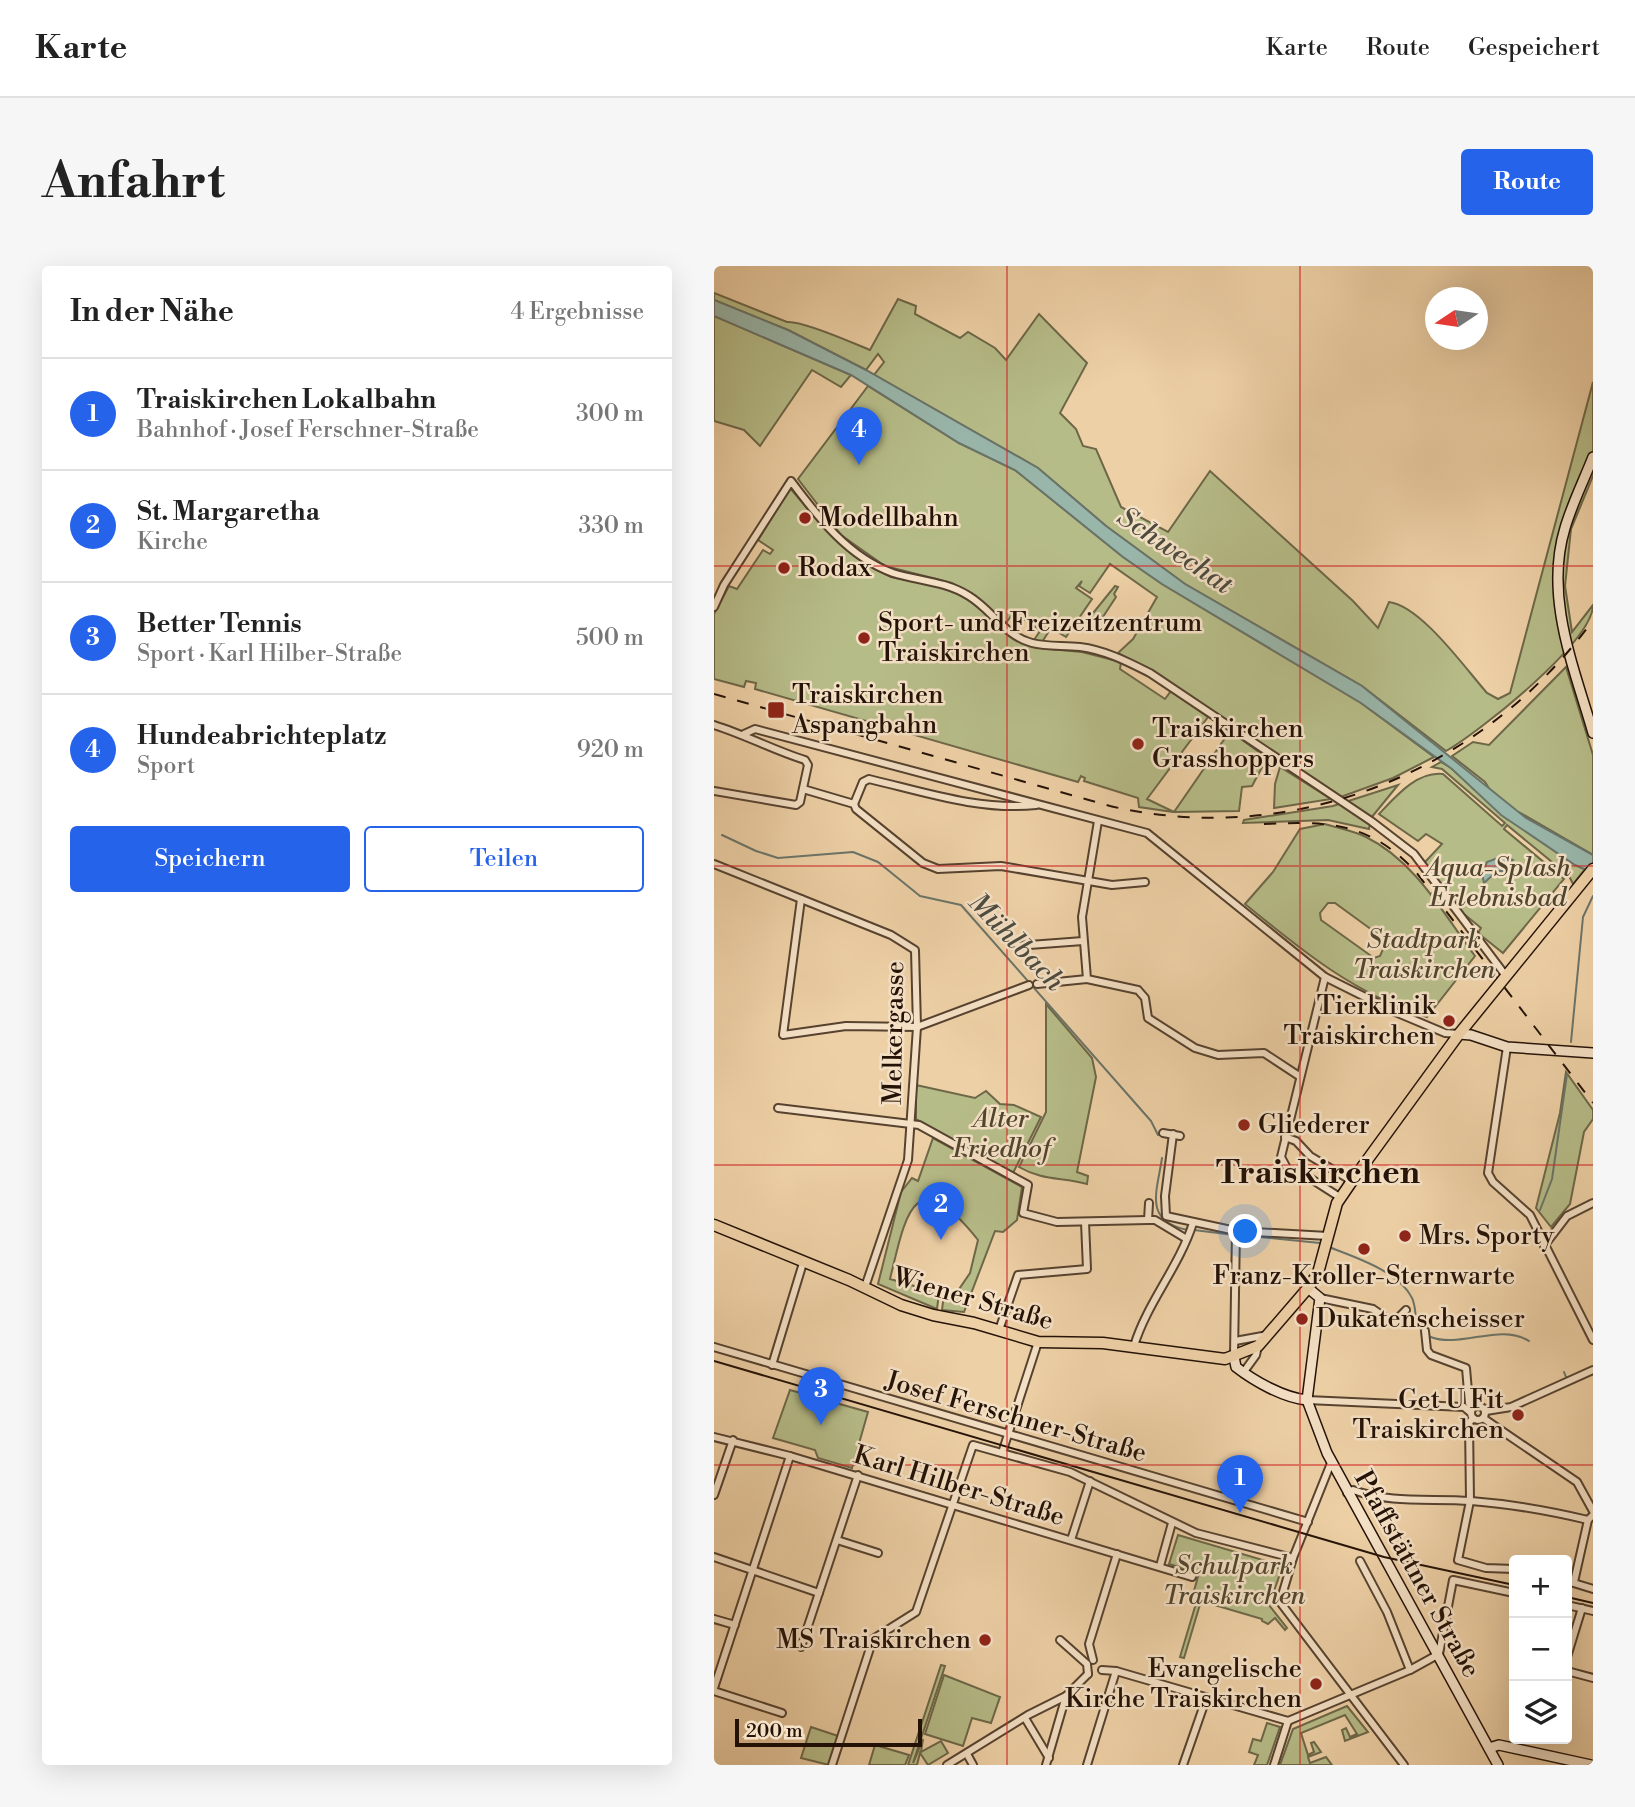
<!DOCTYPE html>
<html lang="de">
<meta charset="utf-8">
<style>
:root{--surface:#fff;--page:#f6f6f6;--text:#222;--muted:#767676;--line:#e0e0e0;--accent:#2563eb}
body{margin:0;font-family:"Libre Bodoni",serif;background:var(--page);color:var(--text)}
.controls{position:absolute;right:21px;bottom:21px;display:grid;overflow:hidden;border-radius:7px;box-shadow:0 7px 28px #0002}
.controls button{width:63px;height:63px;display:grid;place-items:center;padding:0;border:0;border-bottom:2px solid var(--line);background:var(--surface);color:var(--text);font:35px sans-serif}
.compass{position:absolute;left:711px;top:21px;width:63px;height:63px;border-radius:50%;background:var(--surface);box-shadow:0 7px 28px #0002;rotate:257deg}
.scale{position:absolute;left:21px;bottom:18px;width:187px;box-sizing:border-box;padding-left:7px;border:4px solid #241207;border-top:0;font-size:19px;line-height:24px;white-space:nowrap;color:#241207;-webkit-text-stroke:5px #f4e0c5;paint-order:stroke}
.you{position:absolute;left:532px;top:966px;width:24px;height:24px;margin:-18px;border:5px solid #fff;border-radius:50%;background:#1a73e8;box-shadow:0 0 0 10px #1a73e833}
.badge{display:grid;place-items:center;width:46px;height:46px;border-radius:50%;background:var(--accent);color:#fff;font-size:23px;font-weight:700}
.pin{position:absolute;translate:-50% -58px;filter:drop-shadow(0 2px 4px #0008)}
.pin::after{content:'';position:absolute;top:37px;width:24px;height:21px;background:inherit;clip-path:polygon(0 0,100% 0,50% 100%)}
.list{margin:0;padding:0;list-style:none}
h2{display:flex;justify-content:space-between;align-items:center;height:91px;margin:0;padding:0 28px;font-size:30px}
h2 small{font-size:23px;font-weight:400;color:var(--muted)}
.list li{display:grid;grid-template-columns:46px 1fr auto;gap:21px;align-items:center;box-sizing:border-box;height:112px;padding:0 28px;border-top:2px solid var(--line)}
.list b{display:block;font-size:26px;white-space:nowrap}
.list p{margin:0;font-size:23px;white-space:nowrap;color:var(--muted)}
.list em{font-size:23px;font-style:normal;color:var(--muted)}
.actions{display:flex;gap:14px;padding:21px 28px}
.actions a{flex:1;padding:16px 0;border:2px solid var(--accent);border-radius:7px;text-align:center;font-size:24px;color:var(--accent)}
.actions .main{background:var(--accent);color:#fff}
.icon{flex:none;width:38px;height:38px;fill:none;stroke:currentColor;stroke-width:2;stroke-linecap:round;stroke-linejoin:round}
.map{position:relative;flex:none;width:879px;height:1499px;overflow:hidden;border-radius:7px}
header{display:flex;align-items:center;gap:42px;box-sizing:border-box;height:98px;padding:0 35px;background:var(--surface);border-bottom:2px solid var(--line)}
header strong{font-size:33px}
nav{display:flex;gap:38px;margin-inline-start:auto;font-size:24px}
.intro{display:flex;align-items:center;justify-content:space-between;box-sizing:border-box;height:168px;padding:0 42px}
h1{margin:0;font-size:49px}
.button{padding:18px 32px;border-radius:7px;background:var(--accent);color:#fff;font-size:24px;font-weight:700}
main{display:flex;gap:42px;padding:0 42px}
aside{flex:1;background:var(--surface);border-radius:7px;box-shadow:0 7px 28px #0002}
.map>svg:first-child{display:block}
</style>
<header>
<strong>Karte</strong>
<nav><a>Karte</a><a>Route</a><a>Gespeichert</a></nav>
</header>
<div class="intro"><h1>Anfahrt</h1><a class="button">Route</a></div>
<main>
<aside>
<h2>In der Nähe<small>4 Ergebnisse</small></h2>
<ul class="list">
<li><span class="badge">1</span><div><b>Traiskirchen Lokalbahn</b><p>Bahnhof · Josef Ferschner-Straße</p></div><em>300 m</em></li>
<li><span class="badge">2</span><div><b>St. Margaretha</b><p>Kirche</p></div><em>330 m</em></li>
<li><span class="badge">3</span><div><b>Better Tennis</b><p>Sport · Karl Hilber-Straße</p></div><em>500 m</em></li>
<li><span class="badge">4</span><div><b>Hundeabrichteplatz</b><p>Sport</p></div><em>920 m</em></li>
</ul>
<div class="actions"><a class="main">Speichern</a><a>Teilen</a></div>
</aside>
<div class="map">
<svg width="879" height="1499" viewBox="0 0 879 1499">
<rect width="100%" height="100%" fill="#eed0a6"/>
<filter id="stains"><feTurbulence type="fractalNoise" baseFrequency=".00286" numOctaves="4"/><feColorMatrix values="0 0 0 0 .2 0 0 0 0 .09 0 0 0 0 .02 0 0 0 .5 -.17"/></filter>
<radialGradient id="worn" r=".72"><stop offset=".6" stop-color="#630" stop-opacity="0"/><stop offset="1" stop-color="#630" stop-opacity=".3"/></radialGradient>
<g fill="#b6bc88" stroke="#6d6748" stroke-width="2" fill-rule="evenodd">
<path d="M0,27L73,56C88,54 139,77 156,84L184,33L202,40L201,48L246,72L254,66L281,82L292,94L325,48L373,97L346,147L362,163L369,180L382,183L407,241L454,266L496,205L639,335L664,362L675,336C707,340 751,402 773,427L784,433L796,427L879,116V210L857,263L851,320L858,366L879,339C879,376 764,467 732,485L648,420L471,318L392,260L324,202L160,109L170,96L164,88L152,104L74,64L0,34Z"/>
<path d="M0,50L137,109L127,121L98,104L46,180L30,164L0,155Z"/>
<path d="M154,120L245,177L301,204L409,291L448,318L647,437L720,491L679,512L624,532L439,406L404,387L419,373L443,331L396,298L376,327L365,320L368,315L362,322L378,333L352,371L337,362L328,376L320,374L326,365L324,363L300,346L292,357L264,332L238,317L171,300L127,269L84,213Z"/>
<path d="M76,222L110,262L139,289L161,303L177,311L233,322L265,340L306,376L326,382L368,386L407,396L406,403L451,433L457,425L494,451L433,533L460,546L516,465L553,492L538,520L528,521L525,545L459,546L425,541L424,532L370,515L371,512L367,510L364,516L41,423L42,417L32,415L30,421L0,413V348L15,320L23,323L49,284L56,288L59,284L44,274Z"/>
<path d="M401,320L404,321L400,328L402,331L381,363L371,357Z"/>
<path d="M852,401L879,489V589L805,546L861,599L871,603L859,618L855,610L793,559L790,563L850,613L789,687L764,667L767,662L750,648L710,597L728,578L712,568L704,575L665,548C682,530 703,505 729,508L788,560L791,557L728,503L718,501L727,496L737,502L794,554L771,516L738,490L759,476L775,479Z"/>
<path d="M566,501L617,533L560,542L561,518Z"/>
<path d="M684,519L657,552L655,563L614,554L529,557L530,554L619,540Z"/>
<path d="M611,558C624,562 640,565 652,571C701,595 729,647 761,690L713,751C642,729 587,684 531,638L559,606L586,563ZM614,637H621L669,672L671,679L666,690L660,692L607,654L606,647Z"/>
<path d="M332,738L378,792L382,811L363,906L374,910L373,918C347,911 329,915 305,901L332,846Z"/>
<path d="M852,806L879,844V853L870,866L856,938L837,961L822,942L846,847Z"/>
<path d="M202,819L261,832L272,825L286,838L300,839L327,851L299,907L202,853Z"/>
<path d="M219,872L308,921L303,954L289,966L281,965L250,1046L228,1044L230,1028L243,1026L256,1007L264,974C200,894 192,947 176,1013L225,1027L223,1043L164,1018L187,926L198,912L204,915Z"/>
<path d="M76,1124L154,1146L138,1202L104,1192L101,1184L59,1172Z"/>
<path d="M464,1269L559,1297L567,1305L555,1339L573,1362L571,1364L561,1352L554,1358L548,1355V1353L487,1335L470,1392L466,1391L483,1334L478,1332L485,1307L455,1298Z"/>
<path d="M227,1399L231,1400L199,1497L209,1473L207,1486L227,1475L234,1487L214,1499L206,1487L203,1499H194Z"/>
<path d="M230,1409L286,1431L277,1457L258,1452L249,1480L211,1468Z"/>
<path d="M633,1440L654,1466L631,1475L628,1464L632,1462L636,1471L643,1468L631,1449L587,1467L594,1489L600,1486L597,1477L600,1476L607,1486L594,1491L596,1497L612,1491L618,1499H566L579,1463Z"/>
<path d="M553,1457L566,1461L553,1499H540L544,1489L535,1486L539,1473L547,1475Z"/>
<path d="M97,1461L124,1470L115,1499L87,1492Z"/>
<path d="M161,1479L195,1489L191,1499H155Z"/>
</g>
<g fill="#99b6aa" stroke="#6a7469" stroke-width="2">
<path d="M0,34L74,64L152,104L324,202L392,260L471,318L648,420L812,552L879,589V607L861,599L787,549L738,503L647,437L448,318L409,291L301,204L245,177L137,109L0,50Z"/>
<path d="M789,590L799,594L790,605H783L770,617L768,608L773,596Z"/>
</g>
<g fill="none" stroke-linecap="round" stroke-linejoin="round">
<g stroke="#6a7469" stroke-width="2">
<path d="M8,569L42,585L64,592L139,586L164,596L206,630L247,639L437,855L444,869"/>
<path d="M857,776L869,651L879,630"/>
<path d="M448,892C443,926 429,955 474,964"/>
<path d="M826,944L838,913L853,808"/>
<path d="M480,964L520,969"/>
<path d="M525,969L606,977"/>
<path d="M615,981C640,991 685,1005 698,1032C704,1045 698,1056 710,1067"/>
<path d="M714,1070C746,1084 785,1056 815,1075"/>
<path d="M850,1106L852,1111"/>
</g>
<defs>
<g id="street">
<path d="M0,341L10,319L77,215C104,251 134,291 179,307C205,315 231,315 255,330C278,344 291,370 318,377C333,381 351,379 366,381C391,384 414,396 436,407L657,555L700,588L792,710"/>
<path d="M0,459C32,469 59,484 91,494L94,499L86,536L82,539L0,525"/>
<path d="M30,468L41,463L433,567L611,711L681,746L731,767L744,768"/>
<path d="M89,523L140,538L142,543L209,597L224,603L287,600L398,619L431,616"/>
<path d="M140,538L149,516L155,513C210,526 266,545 322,539"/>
<path d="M384,555L368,651L373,713L424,724L431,732L434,752L481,782L504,789L550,787L585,810"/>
<path d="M0,598L177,669L201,684L203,761L194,894L151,1021"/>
<path d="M87,633L69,769L132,760L203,761L315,719"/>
<path d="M294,672L301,680L369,675"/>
<path d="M611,711L567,891L574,904L591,909L627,932"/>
<path d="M323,718L373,713"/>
<path d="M793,781L774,907L779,916L816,949L879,1074"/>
<path d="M64,842L205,859L314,919L309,947L343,956L434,954"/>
<path d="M449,867L466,870"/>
<path d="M459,868L451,930L452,950L522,965L614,970"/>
<path d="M571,871L582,875L596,890L638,915"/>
<path d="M435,937L434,954H441L471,972"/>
<path d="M830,980L853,950L879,937"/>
<path d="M606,1032L659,1043L679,1057L692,1044"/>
<path d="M285,1064L304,1009L373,1003L371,956"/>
<path d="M711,1065L713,1084L717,1089L752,1102L755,1137L758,1142"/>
<path d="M521,1075L554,1069"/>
<path d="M420,1080C433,1037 465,1001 479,957"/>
<path d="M0,1081L594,1256"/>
<path d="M520,1089L522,965"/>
<path d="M58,1099L89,997"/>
<path d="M529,1107L542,1089L544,1080"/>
<path d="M593,1134L750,1141L757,1147"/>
<circle cx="764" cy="1147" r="7"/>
<path d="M772,1145L797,1141L879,1104"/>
<path d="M759,1152L755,1157L756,1235L744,1294L772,1302L800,1303"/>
<path d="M769,1152L863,1216L879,1245"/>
<path d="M0,1171L76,1190L478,1311"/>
<path d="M288,1187L324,1076"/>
<path d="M617,1197L579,1292L566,1336L690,1499"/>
<path d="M633,1227L639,1224C678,1238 716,1232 757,1235C797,1238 836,1245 874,1254"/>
<path d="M0,1229L19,1174"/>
<path d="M123,1274L164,1287"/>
<path d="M357,1274L376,1215"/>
<path d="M0,1291L105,1327"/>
<path d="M646,1295L673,1346L696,1404"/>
<path d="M446,1300L458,1257"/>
<path d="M853,1315L879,1323"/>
<path d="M860,1316L874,1254L879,1249"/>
<path d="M853,1339L879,1345"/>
<path d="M0,1353L21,1359"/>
<path d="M346,1374L373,1398L374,1408"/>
<path d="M87,1381L144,1209"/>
<path d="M853,1391L868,1342"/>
<path d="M379,1394L375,1378L403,1288"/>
<path d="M388,1404L402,1405L574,1455L696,1404L725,1388L739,1314L800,1327"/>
<path d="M853,1405L879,1412"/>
<path d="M0,1422L76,1190"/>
<path d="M0,1425L68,1447"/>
<path d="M311,1452L335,1492"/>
<path d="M253,1488L259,1499"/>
<path d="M118,1499L159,1373L202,1346L259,1179L356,1206L482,1267L579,1292"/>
<path d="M233,1499L314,1449L352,1430"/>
<path d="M332,1499L352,1430L374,1408"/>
<path d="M373,1499L402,1405"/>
<path d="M469,1499L492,1433"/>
<path d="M560,1499L574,1455"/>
</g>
<g id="secondary">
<path d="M879,191C870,214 858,238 851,262C830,331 860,401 879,467"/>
<path d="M745,768L757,769L793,781L879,787"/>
<path d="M594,1022L606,1032L593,1134L613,1187L784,1499"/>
<path d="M520,1091L522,1101C540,1115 570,1132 593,1134"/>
<path d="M775,1482L785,1479L877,1499"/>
</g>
<path id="primary" d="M0,959L135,1014L187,1039L219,1049L260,1057L324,1076L389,1077L511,1093L544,1080L594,1022L604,1007L623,937L638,915L745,768L879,603"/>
</defs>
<use href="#street" stroke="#56422f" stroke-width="10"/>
<use href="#secondary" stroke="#241207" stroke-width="12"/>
<use href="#primary" stroke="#241207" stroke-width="13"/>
<use href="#street" stroke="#f4e0c5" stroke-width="6"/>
<use href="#secondary" stroke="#f4e0c5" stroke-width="9"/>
<use href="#primary" stroke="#eed0a6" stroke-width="10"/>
<g stroke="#241207" stroke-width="2">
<path d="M0,1095L670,1291L800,1319"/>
<path d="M853,1331L879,1337"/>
</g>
<g stroke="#241207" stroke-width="2" stroke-dasharray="12 12" stroke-linecap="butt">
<path d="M0,428L396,540C580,583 770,505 879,354"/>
<path d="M550,558C614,555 656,556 702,606L879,837"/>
</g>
</g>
<path fill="none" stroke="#d62828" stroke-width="2" stroke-opacity="0.55" d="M293,0V1499M586,0V1499M0,300H879M0,600H879M0,899H879M0,1199H879"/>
<g fill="#8f2418" stroke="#f4e0c5" stroke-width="2.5">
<circle cx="91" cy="252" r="7"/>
<circle cx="70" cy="302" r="7"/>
<circle cx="150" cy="372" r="7"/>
<rect x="53" y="435" width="18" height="18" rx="3.5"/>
<circle cx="424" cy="478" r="7"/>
<circle cx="735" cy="755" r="7"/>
<circle cx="530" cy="859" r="7"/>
<circle cx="691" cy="970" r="7"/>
<circle cx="650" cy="983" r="7"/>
<circle cx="588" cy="1053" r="7"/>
<circle cx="804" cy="1149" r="7"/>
<circle cx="271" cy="1374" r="7"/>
<circle cx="602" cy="1418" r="7"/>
</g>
<g text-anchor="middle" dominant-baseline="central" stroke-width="5" stroke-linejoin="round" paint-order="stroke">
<g font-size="26" fill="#241207" stroke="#f4e0c5" text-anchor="start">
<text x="105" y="252">Modellbahn</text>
<text x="84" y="302">Rodax</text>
<text x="164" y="357">Sport- und Freizeitzentrum<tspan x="164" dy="30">Traiskirchen</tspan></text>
<text x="78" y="429">Traiskirchen<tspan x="78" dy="30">Aspangbahn</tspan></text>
<text x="438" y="463">Traiskirchen<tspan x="438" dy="30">Grasshoppers</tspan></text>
<text x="721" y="740" text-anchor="end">Tierklinik<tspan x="721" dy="30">Traiskirchen</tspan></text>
<text x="544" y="859">Gliederer</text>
<text x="705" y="970">Mrs. Sporty</text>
<text x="650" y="1010" text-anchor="middle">Franz-Kroller-Sternwarte</text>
<text x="602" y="1053">Dukatenscheisser</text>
<text x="790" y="1134" text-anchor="end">Get U Fit<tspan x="790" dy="30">Traiskirchen</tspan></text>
<text x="257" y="1374" text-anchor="end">MS Traiskirchen</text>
<text x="588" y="1403" text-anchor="end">Evangelische<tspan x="588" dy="30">Kirche Traiskirchen</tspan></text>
</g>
<g font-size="26" font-style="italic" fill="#50452e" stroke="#f4e0c5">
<text x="784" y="602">Aqua-Splash<tspan x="784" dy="30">Erlebnisbad</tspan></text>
<text x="710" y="674">Stadtpark<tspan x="710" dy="30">Traiskirchen</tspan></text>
<text x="287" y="853">Alter<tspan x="287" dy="30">Friedhof</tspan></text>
<text x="520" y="1300">Schulpark<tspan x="520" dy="30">Traiskirchen</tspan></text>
</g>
<g font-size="26" fill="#241207" stroke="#f4e0c5">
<text transform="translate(180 767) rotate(-89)">Melkergasse</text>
<text transform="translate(259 1033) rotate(16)">Wiener Straße</text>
<text transform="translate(302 1151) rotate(16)">Josef Ferschner-Straße</text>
<text transform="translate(245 1220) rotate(17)">Karl Hilber-Straße</text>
<text transform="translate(703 1308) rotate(61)">Pfaffstättner Straße</text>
</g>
<g font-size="28" font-style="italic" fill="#4d4b40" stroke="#f4e0c5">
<text transform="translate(461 285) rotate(34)">Schwechat</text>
<text transform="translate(302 676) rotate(46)">Mühlbach</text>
</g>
<g font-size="33" font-weight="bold" fill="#241207" stroke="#f4e0c5">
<text x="604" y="907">Traiskirchen</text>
</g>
</g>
<rect width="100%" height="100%" filter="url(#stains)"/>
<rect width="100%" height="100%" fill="url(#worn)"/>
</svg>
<div class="controls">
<button>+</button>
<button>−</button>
<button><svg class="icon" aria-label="layers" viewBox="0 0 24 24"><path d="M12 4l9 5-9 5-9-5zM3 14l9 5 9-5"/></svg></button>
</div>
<svg class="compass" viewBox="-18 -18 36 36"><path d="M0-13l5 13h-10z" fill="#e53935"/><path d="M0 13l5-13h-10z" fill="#767676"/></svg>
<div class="scale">200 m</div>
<div class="you"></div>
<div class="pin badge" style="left:526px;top:1247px">1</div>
<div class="pin badge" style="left:227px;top:974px">2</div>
<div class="pin badge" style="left:107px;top:1159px">3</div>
<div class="pin badge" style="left:145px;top:199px">4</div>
</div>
</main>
